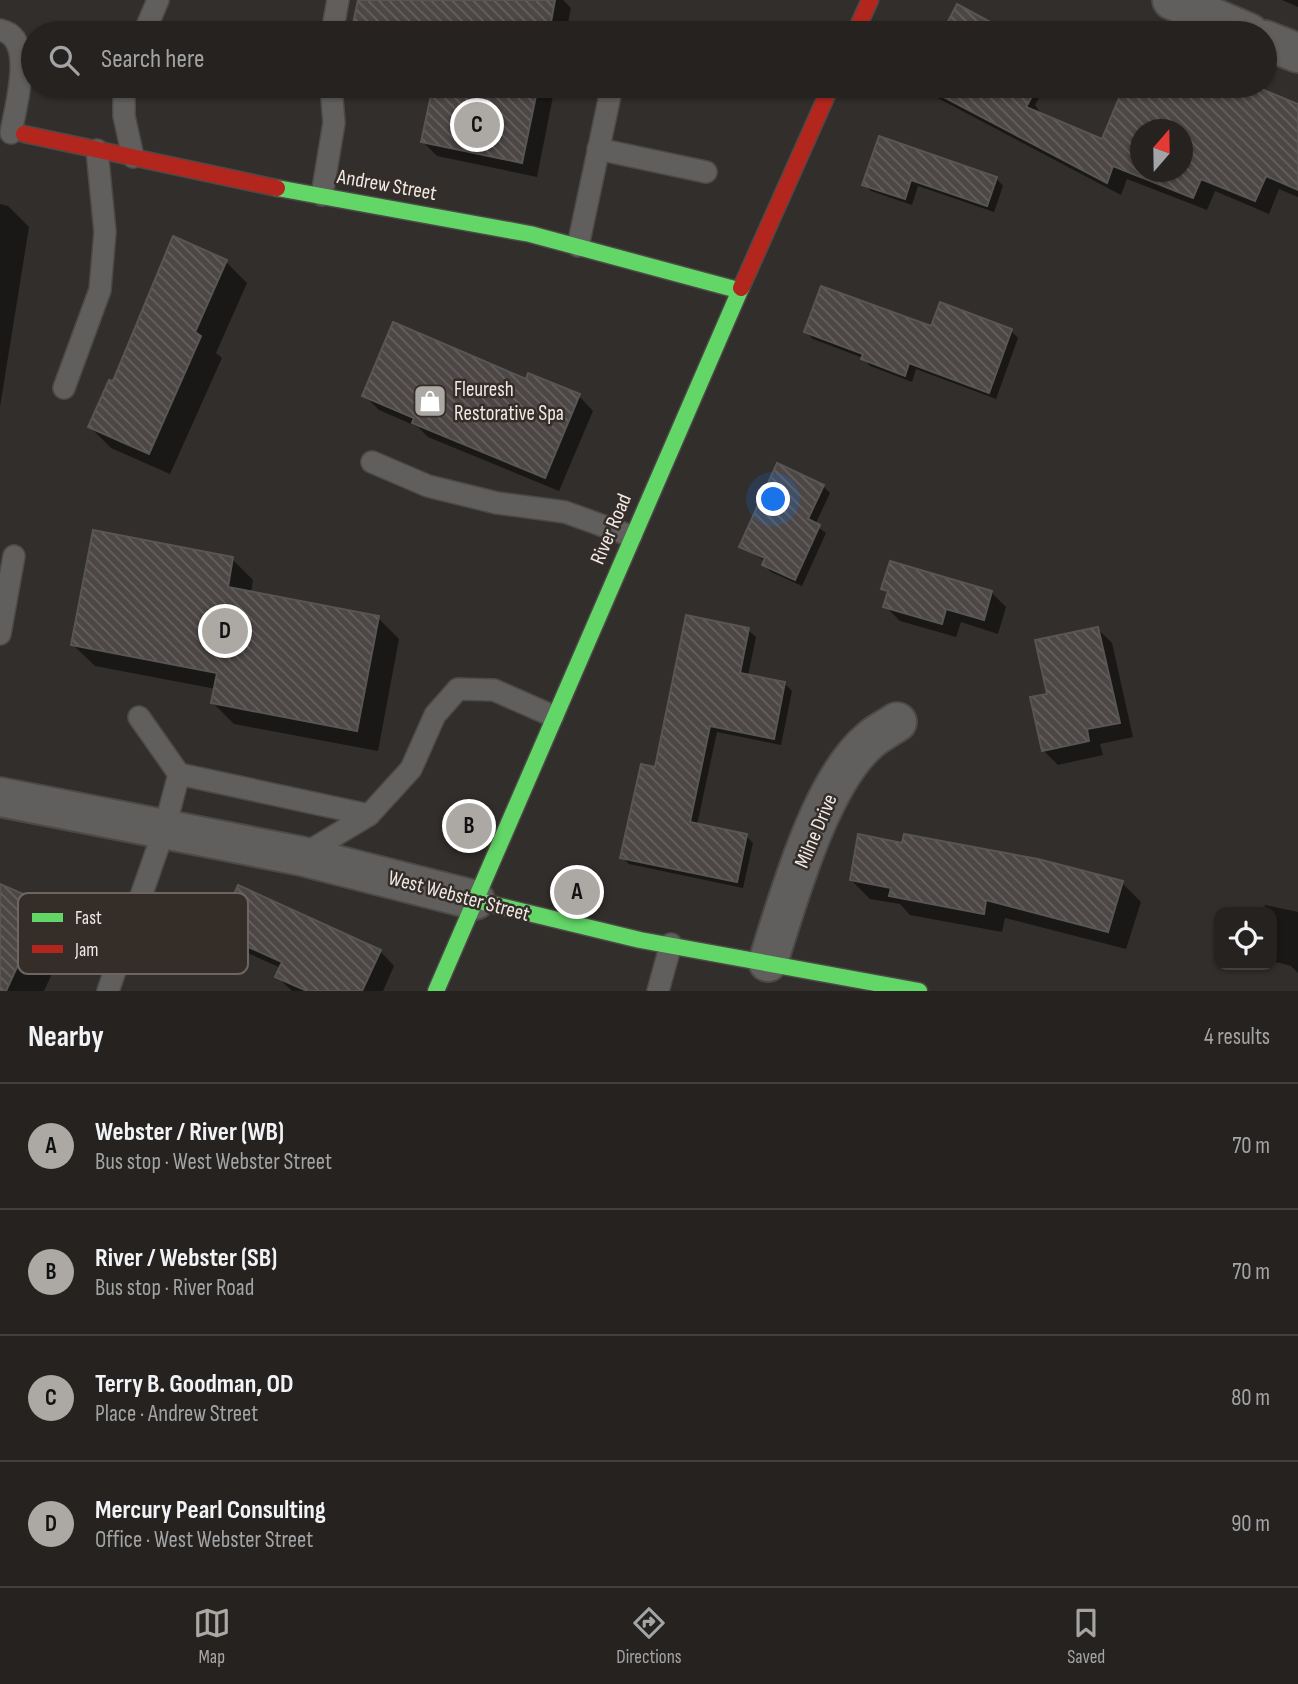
<!DOCTYPE html>
<meta charset="utf-8">
<style>
:root{--surface:#252220;--page:#312f2d;--text:#f1f3f6;--muted:#a3a4a5;--line:#423f3e;--accent:#aca8a4}
body{margin:0;font-family:"Sofia Sans Condensed",sans-serif;background:var(--page);color:var(--text)}
.controls{position:absolute;right:21px;bottom:21px;display:grid;overflow:hidden;border-radius:14px;box-shadow:0 2px 5px #0004}
.controls button{width:63px;height:63px;display:grid;place-items:center;padding:0;border:0;border-bottom:2px solid var(--line);background:var(--surface);color:var(--text);font:35px sans-serif}
.compass{position:absolute;left:1130px;top:119px;width:63px;height:63px;border-radius:50%;background:var(--surface);box-shadow:0 2px 5px #0004;rotate:20deg}
.you{position:absolute;left:774px;top:500px;width:24px;height:24px;margin:-18px;border:5px solid #fff;border-radius:50%;background:#1a73e8;box-shadow:0 0 0 10px #1a73e833}
.badge{display:grid;place-items:center;width:46px;height:46px;border-radius:50%;background:var(--accent);color:#111;font-size:23px;font-weight:700}
.pin{position:absolute;translate:-50% -50%;border:4px solid #fff;box-shadow:0 2px 7px #0006}
.list{margin:0;padding:0;list-style:none}
h2{display:flex;justify-content:space-between;align-items:center;height:91px;margin:0;padding:0 28px;font-size:30px}
h2 small{font-size:23px;font-weight:400;color:var(--muted)}
.list li{display:grid;grid-template-columns:46px 1fr auto;gap:21px;align-items:center;box-sizing:border-box;height:126px;padding:0 28px;border-top:2px solid var(--line)}
.list b{display:block;font-size:26px;white-space:nowrap}
.list p{margin:0;font-size:23px;white-space:nowrap;color:var(--muted)}
.list em{font-size:23px;font-style:normal;color:var(--muted)}
.icon{flex:none;width:38px;height:38px;fill:none;stroke:currentColor;stroke-width:2;stroke-linecap:round;stroke-linejoin:round}
.map{position:relative;flex:none;width:1298px;height:991px;overflow:hidden}
.search{position:absolute;background:var(--surface);box-shadow:0 2px 5px #0004;left:21px;right:21px;top:21px;height:77px;display:flex;align-items:center;gap:18px;box-sizing:border-box;padding:0 24px;border-radius:38px;color:var(--muted);font-size:26px}
.sheet{height:595px;background:var(--surface)}
nav{display:flex;justify-content:space-around;align-items:center;box-sizing:border-box;height:98px;border-top:2px solid var(--line);background:var(--surface);font-size:19px;color:var(--muted)}
nav a{display:grid;justify-items:center;gap:4px}
nav .on{color:var(--accent)}
.map>svg:first-child{display:block}
</style>
<div class="map">
<svg width="1298" height="991" viewBox="0 0 1298 991">
<defs>
<pattern id="building-back-hatch" width="6" height="6" patternUnits="userSpaceOnUse" patternTransform="scale(1.75)"><rect width="6" height="6" fill="#4c4645"/><path d="M-1 5l2 2M0 0l6 6M5-1l2 2" fill="none" stroke="#666160"/></pattern>
</defs>
<rect width="100%" height="100%" fill="#312e2b"/>
<g fill="#0007" fill-rule="evenodd">
<path d="M360,0H563L571,8L566,33H353Z"/>
<path d="M1282,0H1298V7Z"/>
<path d="M426,86H555L537,177L437,156L422,141L434,88Z"/>
<path d="M922,86H1045L1035,105L1042,115L1103,141L1125,86H1246L1298,108V197L1279,189L1269,214L1215,191L1207,210L1127,179L1121,195L932,95ZM1140,130H1182V172H1140Z"/>
<path d="M880,138L996,178L1003,186L994,212L918,186L912,205L871,191L864,184Z"/>
<path d="M0,204L8,206L29,227L0,407Z"/>
<path d="M226,262L247,283L216,353L222,358L170,474L111,448L90,427L114,384Z"/>
<path d="M941,305L1011,331L1018,338L996,399L916,369L912,382L870,366L863,358L813,339L806,332L932,329Z"/>
<path d="M527,381L579,396L593,411L559,491L428,437L418,427L379,410L364,395Z"/>
<path d="M823,486L830,493L815,525L826,533L802,586L771,572L764,565L765,561L741,546Z"/>
<path d="M232,559L253,580L251,593L378,618L399,639L378,751L234,724L213,703L216,689L95,666L73,645Z"/>
<path d="M883,588L991,592L1006,607L998,634L961,622L956,637L900,621L885,606L889,594Z"/>
<path d="M1098,629L1112,643L1133,737L1100,744L1103,755L1058,765L1043,750Z"/>
<path d="M748,630L756,637L748,676L784,683L792,691L781,745L717,732L697,825L746,836L753,843L743,888L629,864L622,857L657,769Z"/>
<path d="M851,880L1122,883L1141,902L1126,949L1005,918L1002,932L910,915L900,904L870,899Z"/>
<path d="M0,885L45,906L71,932L44,991H0Z"/>
<path d="M1265,905L1298,912V973L1291,966L1272,961V912H1264Z"/>
<path d="M219,933L380,951L394,966L383,991H292L277,977L281,968L234,947Z"/>
</g>
<g fill="url(#building-back-hatch)" stroke="#585555" stroke-width="2" fill-rule="evenodd">
<path d="M358,0H555L549,33H351Z"/>
<path d="M957,4L1003,29L1001,33H942Z"/>
<path d="M433,86H538L522,163L421,142Z"/>
<path d="M923,86H1007L1031,98L1026,107L1102,139L1124,86H1254L1298,104V190L1266,176L1255,201L1201,179L1193,198L1113,166L1107,183ZM1140,130H1182V172H1140Z"/>
<path d="M879,136L997,177L987,206L911,180L905,199L862,185Z"/>
<path d="M173,236L227,260L195,332L201,336L149,454L88,427L109,380L113,381Z"/>
<path d="M821,286L931,326L940,302L1012,329L989,393L909,363L905,376L861,359L863,354L804,332Z"/>
<path d="M393,322L526,379L528,373L580,394L545,478L412,423L414,418L362,396Z"/>
<path d="M777,463L824,485L808,519L820,525L795,580L762,565L765,558L739,547Z"/>
<path d="M93,530L233,557L228,587L379,616L357,731L211,703L217,673L71,645Z"/>
<path d="M890,561L992,591L984,620L946,609L942,624L883,607L888,591L881,589Z"/>
<path d="M686,615L749,628L740,673L785,682L774,739L710,726L690,822L747,834L737,882L620,858L641,764L655,767Z"/>
<path d="M1098,627L1120,723L1087,729L1089,741L1042,751L1030,697L1047,694L1035,640Z"/>
<path d="M858,834L902,843L904,834L1038,859L1123,881L1108,932L986,900L984,914L889,896L891,888L850,880Z"/>
<path d="M0,884L46,904L6,991H0Z"/>
<path d="M238,885L381,950L362,991H307L275,977L282,962L217,933Z"/>
</g>
<g fill="none" stroke-linecap="round" stroke-linejoin="round">
<defs>
<g id="lane">
<path d="M0,30C37,37 15,107 11,133"/>
<path d="M144,33L158,0"/>
<path d="M332,33L338,0"/>
<path d="M124,86V116L133,157"/>
<path d="M598,149L706,172"/>
<path d="M322,195L334,123L331,86"/>
<path d="M578,246L612,86"/>
<path d="M64,388L100,290L105,232L97,150"/>
<path d="M372,462L428,486L497,503L565,512L631,536"/>
<path d="M0,634L14,556"/>
<path d="M139,717L179,774"/>
<path d="M301,856L369,815L411,769L435,715L458,689L494,690L553,716"/>
<path d="M108,991L165,827L179,774L369,815"/>
<path d="M658,991L671,944"/>
</g>
<g id="street">
<path d="M1172,0L1249,33"/>
<path d="M1265,40L1298,53"/>
<path d="M0,797L301,856L475,900"/>
<path d="M768,962C788,900 820,782 870,740C878,733 888,728 897,722"/>
</g>
<g id="fast">
<path d="M277,188L530,234L738,290"/>
<path d="M475,900L640,940L919,991"/>
<path d="M436,991L741,288"/>
</g>
<g id="jam">
<path d="M855,33L870,0"/>
<path d="M24,134L277,188"/>
<path d="M741,288L831,86"/>
</g>
</defs>
<use href="#lane" stroke="#4c4946" stroke-width="24"/>
<use href="#street" stroke="#4c4946" stroke-width="42"/>
<use href="#fast" stroke="#4c4946" stroke-width="19"/>
<use href="#jam" stroke="#4c4946" stroke-width="19"/>
<use href="#lane" stroke="#615f5d" stroke-width="21"/>
<use href="#street" stroke="#615f5d" stroke-width="38"/>
<use href="#fast" stroke="#63d668" stroke-width="16"/>
<use href="#jam" stroke="#b3261e" stroke-width="16"/>
</g>
<defs>
<symbol id="shop-square" viewBox="-11 -11 22 22"><rect x="-9" y="-9" width="18" height="18" rx="4" fill="#aca8a4" stroke="#342d28"/><path d="M-5-2.5h2.3a2.7 3.5 0 0 1 5.4 0H5L5.5 6h-11ZM-1.5-2.5h3a1.5 2.3 0 0 0-3 0Z" fill="#fff"/></symbol>
</defs>
<g fill-rule="evenodd">
<use href="#shop-square" x="411" y="382" width="38" height="38"/>
</g>
<g text-anchor="middle" dominant-baseline="central" stroke-width="5" stroke-linejoin="round" paint-order="stroke">
<g font-size="21" fill="#eee9e5" stroke="#342d28">
<text transform="translate(387 185) rotate(10)">Andrew Street</text>
<text transform="translate(611 529) rotate(-67)">River Road</text>
<text transform="translate(816 831) rotate(-67)">Milne Drive</text>
<text transform="translate(459 896) rotate(15)">West Webster Street</text>
</g>
<g font-size="21" fill="#eee9e5" stroke="#342d28" text-anchor="start">
<text x="454" y="389">Fleuresh<tspan x="454" dy="24">Restorative Spa</tspan></text>
</g>
</g>
<rect x="18" y="893" width="230" height="81" rx="10" fill="#342d28" stroke="#6c6561" stroke-width="2"/>
<rect x="32" y="913" width="31" height="9" fill="#63d668"/>
<rect x="32" y="945" width="31" height="8" fill="#b3261e"/>
<g font-size="19" fill="#eee9e5">
<text x="75" y="924">Fast</text>
<text x="75" y="956">Jam</text>
</g>
</svg>
<div class="controls">
<button><svg class="icon" aria-label="locate" viewBox="0 0 24 24"><circle cx="12" cy="12" r="6"/><path d="M12 2v4M12 18v4M2 12h4M18 12h4"/></svg></button>
</div>
<svg class="compass" viewBox="-18 -18 36 36"><path d="M0-13l5 13h-10z" fill="#e53935"/><path d="M0 13l5-13h-10z" fill="#a3a4a5"/></svg>
<div class="you"></div>
<div class="pin badge" style="left:577px;top:892px">A</div>
<div class="pin badge" style="left:469px;top:826px">B</div>
<div class="pin badge" style="left:477px;top:125px">C</div>
<div class="pin badge" style="left:225px;top:631px">D</div>
<div class="search"><svg class="icon" aria-label="search" viewBox="0 0 24 24"><circle cx="10" cy="10" r="6"/><path d="M15 15l6 6"/></svg>Search here</div>
</div>
<section class="sheet">
<h2>Nearby<small>4 results</small></h2>
<ul class="list">
<li><span class="badge">A</span><div><b>Webster / River (WB)</b><p>Bus stop · West Webster Street</p></div><em>70 m</em></li>
<li><span class="badge">B</span><div><b>River / Webster (SB)</b><p>Bus stop · River Road</p></div><em>70 m</em></li>
<li><span class="badge">C</span><div><b>Terry B. Goodman, OD</b><p>Place · Andrew Street</p></div><em>80 m</em></li>
<li><span class="badge">D</span><div><b>Mercury Pearl Consulting</b><p>Office · West Webster Street</p></div><em>90 m</em></li>
</ul>
</section>
<nav>
<a class="on"><svg class="icon" aria-label="map" viewBox="0 0 24 24"><path d="M3 6l6-2 6 2 6-2v14l-6 2-6-2-6 2zM9 4v14M15 6v14"/></svg>Map</a>
<a><svg class="icon" aria-label="directions" viewBox="0 0 24 24"><path d="M12 3l9 9-9 9-9-9zM9 14v-3h6M13 9l2 2-2 2"/></svg>Directions</a>
<a><svg class="icon" aria-label="saved" viewBox="0 0 24 24"><path d="M7 4h10v16l-5-4-5 4z"/></svg>Saved</a>
</nav>
